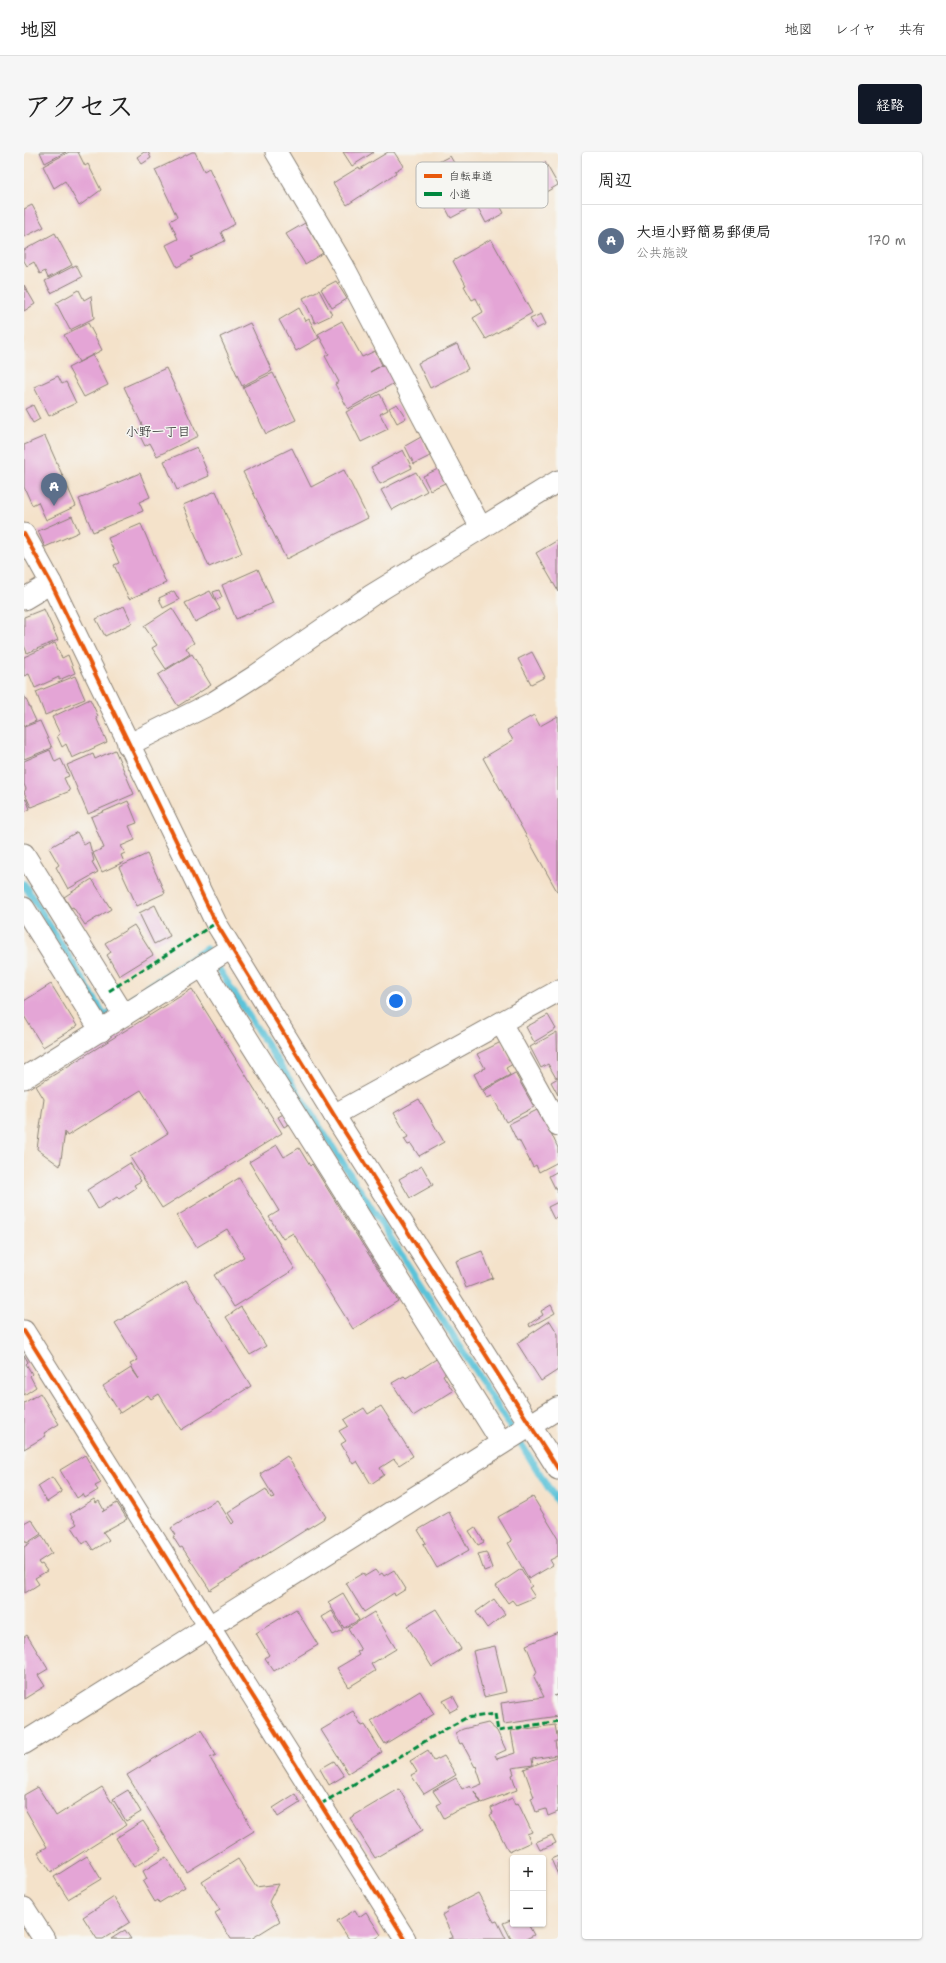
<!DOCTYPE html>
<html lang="ja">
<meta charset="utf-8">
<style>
:root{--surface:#fff;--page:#f6f6f6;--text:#222;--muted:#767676;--line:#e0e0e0;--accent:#111827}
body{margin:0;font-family:"Shantell Sans","Klee One",sans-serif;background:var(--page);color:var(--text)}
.controls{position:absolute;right:12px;bottom:12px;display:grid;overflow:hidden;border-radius:4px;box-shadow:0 1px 3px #0004}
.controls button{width:36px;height:36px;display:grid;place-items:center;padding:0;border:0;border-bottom:1px solid var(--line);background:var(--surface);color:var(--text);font:20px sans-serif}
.you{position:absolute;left:372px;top:849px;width:14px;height:14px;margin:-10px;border:3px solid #fff;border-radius:50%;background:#1a73e8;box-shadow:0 0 0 6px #1a73e833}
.badge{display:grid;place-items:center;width:26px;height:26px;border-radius:50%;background:var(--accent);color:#fff;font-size:13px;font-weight:700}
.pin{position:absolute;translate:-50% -33px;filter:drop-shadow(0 1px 2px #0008)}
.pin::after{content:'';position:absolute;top:21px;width:14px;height:12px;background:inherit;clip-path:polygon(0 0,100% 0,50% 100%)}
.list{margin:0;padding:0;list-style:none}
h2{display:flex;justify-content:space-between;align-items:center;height:52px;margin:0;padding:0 16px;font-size:17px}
h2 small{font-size:13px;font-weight:400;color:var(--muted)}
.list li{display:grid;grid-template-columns:26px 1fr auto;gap:12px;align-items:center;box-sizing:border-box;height:72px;padding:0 16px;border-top:1px solid var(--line)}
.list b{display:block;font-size:15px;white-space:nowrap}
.list p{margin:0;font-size:13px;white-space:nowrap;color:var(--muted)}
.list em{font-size:13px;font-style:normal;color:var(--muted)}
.map{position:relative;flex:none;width:534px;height:1787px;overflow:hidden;border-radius:4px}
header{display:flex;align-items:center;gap:24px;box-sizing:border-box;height:56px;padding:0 20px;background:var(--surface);border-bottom:1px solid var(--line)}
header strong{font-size:19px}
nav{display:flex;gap:22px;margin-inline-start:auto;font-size:14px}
.intro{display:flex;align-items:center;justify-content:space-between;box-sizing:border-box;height:96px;padding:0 24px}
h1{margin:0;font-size:28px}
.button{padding:10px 18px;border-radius:4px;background:var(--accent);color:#fff;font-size:14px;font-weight:700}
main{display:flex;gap:24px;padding:0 24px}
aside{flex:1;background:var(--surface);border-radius:4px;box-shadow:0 1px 3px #0004}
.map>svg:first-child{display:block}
</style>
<header>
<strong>地図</strong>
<nav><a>地図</a><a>レイヤ</a><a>共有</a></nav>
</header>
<div class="intro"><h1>アクセス</h1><a class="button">経路</a></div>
<main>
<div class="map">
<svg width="534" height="1787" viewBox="0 0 534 1787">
<rect width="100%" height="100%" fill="#f6f6f2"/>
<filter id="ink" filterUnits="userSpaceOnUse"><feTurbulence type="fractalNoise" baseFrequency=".025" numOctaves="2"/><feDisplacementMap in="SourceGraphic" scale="8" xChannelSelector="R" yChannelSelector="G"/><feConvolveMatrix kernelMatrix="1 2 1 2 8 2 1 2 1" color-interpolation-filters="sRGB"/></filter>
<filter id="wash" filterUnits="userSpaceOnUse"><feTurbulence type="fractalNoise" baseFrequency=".012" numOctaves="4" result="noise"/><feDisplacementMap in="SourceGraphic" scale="16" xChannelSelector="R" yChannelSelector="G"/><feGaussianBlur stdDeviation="0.9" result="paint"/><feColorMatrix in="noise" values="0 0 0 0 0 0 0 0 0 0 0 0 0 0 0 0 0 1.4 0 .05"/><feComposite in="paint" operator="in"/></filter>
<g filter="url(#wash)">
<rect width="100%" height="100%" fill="#f4e2ca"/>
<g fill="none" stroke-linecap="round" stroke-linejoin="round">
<g stroke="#5cc3d9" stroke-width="7">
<path d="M0,732L81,864L88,860"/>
<path d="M108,846L182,797L454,1223L534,1351"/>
</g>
</g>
<g id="blocks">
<g fill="#e4a5d6">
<path d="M16,0H42L21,11Z"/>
<path d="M45,0H54L61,14L64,12L77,38L55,54L41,29L30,36L19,14Z"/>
<path d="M120,0H124L127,6L118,12L113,5Z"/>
<path d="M168,0H171L180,19L185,16L211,72L197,80L201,89L167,105L169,107L153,115L142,93L154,87L146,69L153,65L131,18Z"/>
<path d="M319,0H350L328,14Z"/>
<path d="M364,0H370L379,14L371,19L372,21L323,53L309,31L335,15L336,17Z"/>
<path d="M426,4L437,23L415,35L405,15Z"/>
<path d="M521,10L534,33L510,47L497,24Z"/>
<path d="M435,40L444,57L427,66L418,49Z"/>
<path d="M471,44L480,61L462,71L453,54Z"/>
<path d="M8,53L20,75L0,85V57Z"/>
<path d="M281,71L299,101L281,112L262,82Z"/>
<path d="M31,81L48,113L24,126L21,119L16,122L10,110L3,114L0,109V98Z"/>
<path d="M467,87L508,161L462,187L449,166L459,160L452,146L448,148L440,134L442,133L429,109Z"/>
<path d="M52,113L58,125L27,141L21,129Z"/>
<path d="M312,129L323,147L308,156L297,137Z"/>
<path d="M0,133L11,152L0,159Z"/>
<path d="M55,138L60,148L67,144L70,166L46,178L32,151Z"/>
<path d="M295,138L308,163L291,171L279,146Z"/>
<path d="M275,156L282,169L285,167L295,186L272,199L255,168Z"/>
<path d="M517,162L522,172L512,177L506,167Z"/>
<path d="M318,169L338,205L351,199L358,213L346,220L361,212L372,230L324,257L311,232L315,230L301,204L305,202L294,182Z"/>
<path d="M64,171L78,198L55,210L40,183Z"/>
<path d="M226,171L248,219L218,234L196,185Z"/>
<path d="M433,192L444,217L406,236L394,211Z"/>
<path d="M69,203L84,233L60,245L44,216Z"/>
<path d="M142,216L174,284L133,304L126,291L121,294L113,278L119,275L100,235Z"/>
<path d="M249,221L272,268L242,282L219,235Z"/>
<path d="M34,224L38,232L42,230L52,251L25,264L10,235Z"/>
<path d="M356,242L364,258L356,262L364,277L337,290L322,260Z"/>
<path d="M373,252L382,266L373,271L365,256Z"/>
<path d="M9,253L16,267L9,271L1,257Z"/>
<path d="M21,284L52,354L22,368L14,350L8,353L0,335V293Z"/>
<path d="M397,285L406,304L390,312L381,294Z"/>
<path d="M173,295L185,324L153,338L140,309Z"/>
<path d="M268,296L287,335L320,318L344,366L262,407L219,320Z"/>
<path d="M379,298L388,316L356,332L347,315Z"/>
<path d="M414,317L421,331L406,338L399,324Z"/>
<path d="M392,320L403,339L368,358L357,338Z"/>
<path d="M116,321L126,345L115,350L119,359L69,380L55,347Z"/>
<path d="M192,339L218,401L185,415L159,353Z"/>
<path d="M48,364L55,380L21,395L14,379Z"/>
<path d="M117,372L142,431L105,447L90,413L95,411L84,386Z"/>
<path d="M534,388V439L512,401Z"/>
<path d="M234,417L249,451L212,467L198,433Z"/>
<path d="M195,438L198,445L192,448L189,440Z"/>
<path d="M150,439L155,448L139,456L135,446Z"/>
<path d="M186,439L196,457L171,470L161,451Z"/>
<path d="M100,454L108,471L81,484L72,467Z"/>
<path d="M148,456L170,491L162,496L166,502L142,517L128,496L133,493L120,474Z"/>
<path d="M20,457L34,488L3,501L0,493V465Z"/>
<path d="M31,491L38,506L44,503L51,521L35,528V525L11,536L5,522L0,524V505Z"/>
<path d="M508,500L521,525L507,532L494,507Z"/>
<path d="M168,502L187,533L154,554L134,523Z"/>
<path d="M51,524L61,547L21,563L12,540Z"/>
<path d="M0,543L12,569L0,574Z"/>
<path d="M66,547L74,564L72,565L83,590L48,606L42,592L38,595L33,584L36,582L28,565Z"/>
<path d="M510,563L516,574L534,564V741L459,606L489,588L483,578Z"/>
<path d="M16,569L28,596L0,607V575Z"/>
<path d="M26,598L31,610L37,607L45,624L40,626L46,639L7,655L0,640L2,637L0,632V609Z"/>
<path d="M91,598L110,642L64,662L43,613L69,602L71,607Z"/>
<path d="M2,647L6,657L0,660V648Z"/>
<path d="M104,649L113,671L105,674L111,688L97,694L101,701L97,703L100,710L78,720L69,701L80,696L67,665Z"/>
<path d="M53,680L60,693L65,690L70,709L68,710L74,720L44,737L32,715L35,713L25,696Z"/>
<path d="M123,702L141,741L113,754L95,715Z"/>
<path d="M68,727L87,757L61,773L49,755L47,756L40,745Z"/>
<path d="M131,753L146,784L130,792L115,761Z"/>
<path d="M110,773L129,803L95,824L83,803L87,800L81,791Z"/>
<path d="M27,832L53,874L19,895L0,864V849Z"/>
<path d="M168,837L258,981L138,1056L106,1005L144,981L117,938L43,984L41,980L36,1014L13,997L20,947L12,934Z"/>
<path d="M524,863L532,877L510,890L502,875Z"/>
<path d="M533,880L534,925L532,926L524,912L517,916L506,895Z"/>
<path d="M477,890L489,912L482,916L486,923L458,938L450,922L461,916L453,902Z"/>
<path d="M491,921L510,955L482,970L468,944L463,946L459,939Z"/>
<path d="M534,926V943L527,930Z"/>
<path d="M395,947L420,990L395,1004L387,992L384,993L380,987L384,985L370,961Z"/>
<path d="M513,958L519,969L521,968L534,996V1010L515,1020L512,1013L509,1015L495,988L493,989L485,972Z"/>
<path d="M261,961L267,971L260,975L254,965Z"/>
<path d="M253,993L260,1005L275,996L286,1014L288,1012L374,1149L329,1177L269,1081L259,1087L245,1065L255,1059L225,1010Z"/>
<path d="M106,1011L117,1029L110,1033L112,1036L95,1047L93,1045L74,1057L63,1038Z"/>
<path d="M398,1014L409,1033L386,1046L375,1027Z"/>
<path d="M534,1019V1042L525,1024Z"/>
<path d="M215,1026L271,1117L210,1155L190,1123L220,1105L203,1077L173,1095L153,1064Z"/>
<path d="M534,1050V1066L530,1067L524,1055Z"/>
<path d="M458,1099L469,1126L442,1136L432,1109Z"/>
<path d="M162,1128L227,1234L157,1278L135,1242L127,1247L124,1243L96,1261L79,1234L107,1216L115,1227L106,1212L114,1208L91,1171Z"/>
<path d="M527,1153L531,1161L506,1175L505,1172L519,1163L517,1159Z"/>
<path d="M217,1155L242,1194L226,1203L202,1165Z"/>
<path d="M526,1169L534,1182V1218L517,1229L493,1191Z"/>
<path d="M0,1203L4,1210L2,1212L8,1222L6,1224L12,1235L0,1243Z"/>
<path d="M414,1206L423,1220L419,1223L429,1239L389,1264L368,1231L380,1224L382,1226Z"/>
<path d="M16,1241L35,1272L20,1281L22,1284L0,1297V1251Z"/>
<path d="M357,1254L389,1304L375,1313L370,1307L356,1316L360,1323L347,1332L333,1309L329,1312L317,1292L322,1289L315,1279L324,1274L320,1268L340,1256L344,1262Z"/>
<path d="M61,1303L77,1331L71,1334L74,1338L61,1346L59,1342L53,1346L36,1318Z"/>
<path d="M263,1304L302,1365L186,1438L158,1395L156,1396L149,1385L152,1383L147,1376L193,1348L208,1372L210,1370L204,1361L242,1337L247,1346L250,1345L236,1322Z"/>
<path d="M28,1325L38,1340L23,1350L14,1334Z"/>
<path d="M509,1345L534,1386V1404L526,1408L529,1413L505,1427L484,1391L488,1389L474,1365Z"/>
<path d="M70,1347L72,1351L75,1349L80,1358L78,1360L93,1351L103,1367L79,1380L85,1388L69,1398L63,1389L59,1392L48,1375L53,1372L46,1362Z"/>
<path d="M425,1360L445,1398L413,1416L399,1392L402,1391L394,1378Z"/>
<path d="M7,1367L17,1382L3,1391L0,1387V1371Z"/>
<path d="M451,1375L460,1390L454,1393L445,1379Z"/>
<path d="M18,1383L28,1401L14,1410L16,1413L18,1412L23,1419L11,1426L15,1432L1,1441L0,1395Z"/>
<path d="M462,1400L468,1416L460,1419L454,1402Z"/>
<path d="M497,1417L508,1434L505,1436L511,1445L492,1453L488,1448L484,1451L472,1434Z"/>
<path d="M351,1418L355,1423L358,1421L360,1424L370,1418L382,1437L371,1444L370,1441L340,1460L322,1431L339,1421L341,1424Z"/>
<path d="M319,1441L335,1468L320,1476L304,1450Z"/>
<path d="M470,1447L481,1462L463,1476L452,1460Z"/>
<path d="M272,1457L294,1493L250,1519L241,1506L245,1503L232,1481Z"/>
<path d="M412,1457L437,1497L408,1515L383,1474Z"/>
<path d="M308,1459L319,1478L309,1483L298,1465Z"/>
<path d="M350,1460L372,1497L347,1512L351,1519L325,1535L313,1516L335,1503L333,1500L337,1498L324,1476Z"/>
<path d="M534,1480V1542L530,1544L533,1543L534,1564L480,1572L477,1551L520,1545L510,1525L513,1520L502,1493Z"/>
<path d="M3,1483L24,1517L14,1523L21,1534L0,1547V1485Z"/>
<path d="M471,1494L482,1540L460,1545L449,1499Z"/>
<path d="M396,1539L410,1562L361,1592L347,1569Z"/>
<path d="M429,1544L435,1555L426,1560L419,1549Z"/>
<path d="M329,1559L338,1574L341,1573L358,1600L324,1621L297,1578Z"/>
<path d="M464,1571L473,1579L482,1598L471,1603L473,1607L491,1601L487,1579L531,1573L534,1589H531L533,1603L508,1607L509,1613L488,1616L490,1622L488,1623L493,1638L458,1651L450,1639L457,1651L432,1659L420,1666L413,1653L417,1651L409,1639L432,1626L438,1637L446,1633L448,1636L458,1632L452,1614L451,1615L438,1591L436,1592L431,1581L439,1577Z"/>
<path d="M177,1578L192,1603L186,1606L230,1679L163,1720L103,1623Z"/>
<path d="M404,1598L410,1609L420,1604L432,1623L400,1642L387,1623L393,1620L386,1609Z"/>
<path d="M534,1604V1660L524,1664L522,1657L512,1660L507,1646L510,1645L500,1617Z"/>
<path d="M310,1609L320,1624L305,1633L296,1617Z"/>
<path d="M14,1635L32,1664L78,1635L102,1673L27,1720L14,1700L23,1695L0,1655V1643Z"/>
<path d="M375,1637L399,1678L351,1706L326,1666Z"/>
<path d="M104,1638L117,1660L102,1669L89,1647Z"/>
<path d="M271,1642L276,1651L254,1665L249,1656Z"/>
<path d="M488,1646L491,1653L494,1651L508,1680L503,1682L507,1690L485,1700L466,1663L469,1661L467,1656Z"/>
<path d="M119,1669L138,1698L110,1715L92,1686Z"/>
<path d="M528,1683L532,1691L516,1698L512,1690Z"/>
<path d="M63,1704L77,1727L44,1747L30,1725Z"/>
<path d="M534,1704V1723L527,1707Z"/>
<path d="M142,1705L161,1735L135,1751L134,1748L131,1750L119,1730L123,1727L119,1719Z"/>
<path d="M214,1707L232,1735L254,1732L245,1750L256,1769L227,1787H207L191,1761L196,1758L178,1730Z"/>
<path d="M454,1741L470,1770L473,1769L482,1787H424L429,1785L418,1763L424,1759L423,1757Z"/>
<path d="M90,1745L106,1770L79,1787H73L59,1765Z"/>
<path d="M331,1758L335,1765L342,1760L357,1783L351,1787H325L313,1769Z"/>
<path d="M489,1767V1772H504L510,1783L502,1787H487L479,1771Z"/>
<path d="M101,1778L107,1787H87Z"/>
</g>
</g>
</g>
<g filter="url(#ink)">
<use href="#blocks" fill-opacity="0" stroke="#887f73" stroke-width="1"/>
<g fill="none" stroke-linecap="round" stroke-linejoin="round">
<defs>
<g id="minor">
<path d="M252,0L319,113L457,376"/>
<path d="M0,382L27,431L192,771L310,963L534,1317"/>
<path d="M0,447L27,431"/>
<path d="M104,593L190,550L231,524L348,443L534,329"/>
<path d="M0,702L100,863"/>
<path d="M0,756L77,879"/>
<path d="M178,814L478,1291"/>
<path d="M477,871L534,973"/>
<path d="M0,926L207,796"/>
<path d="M310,963L534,839"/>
<path d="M0,1179L381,1787"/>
<path d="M0,1756L20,1787"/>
</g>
<path id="tertiary" d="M0,1591L534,1256"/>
</defs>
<use href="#minor" stroke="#887f73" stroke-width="23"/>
<use href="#tertiary" stroke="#887f73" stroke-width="24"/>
<use href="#minor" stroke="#fff" stroke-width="21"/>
<use href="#tertiary" stroke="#fff" stroke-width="22"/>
<g stroke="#00873e" stroke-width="3" stroke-dasharray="6 3" stroke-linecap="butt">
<path d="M85,839L192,771"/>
<path d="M297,1652L418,1579L442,1566L471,1562L474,1579L534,1569"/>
</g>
<defs>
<g id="cycleway">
<path d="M0,382L27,431L192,771L310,963L534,1317"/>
<path d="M0,1179L381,1787"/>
</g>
</defs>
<use href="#cycleway" stroke="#f6f6f2" stroke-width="6"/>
<use href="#cycleway" stroke="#e8590c" stroke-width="4"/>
</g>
</g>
<g text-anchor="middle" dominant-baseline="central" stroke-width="3" stroke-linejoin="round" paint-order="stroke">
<g font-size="13" fill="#1c1c1c" stroke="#f6f6f2">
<text x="134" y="279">小野一丁目</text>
</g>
</g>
<rect x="392" y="10" width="132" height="46" rx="6" fill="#f6f6f2" stroke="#b5b5b2" stroke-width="1"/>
<rect x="400" y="22" width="18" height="4" fill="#e8590c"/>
<rect x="400" y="40" width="18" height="4" fill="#00873e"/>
<g font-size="11" fill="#1c1c1c">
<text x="425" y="28">自転車道</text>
<text x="425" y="46">小道</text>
</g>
</svg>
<div class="controls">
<button>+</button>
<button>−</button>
</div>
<div class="you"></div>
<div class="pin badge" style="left:30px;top:354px;background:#5c6f8a">A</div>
</div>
<aside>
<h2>周辺<small></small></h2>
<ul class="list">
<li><span class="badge" style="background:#5c6f8a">A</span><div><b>大垣小野簡易郵便局</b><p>公共施設</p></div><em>170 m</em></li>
</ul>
</aside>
</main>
